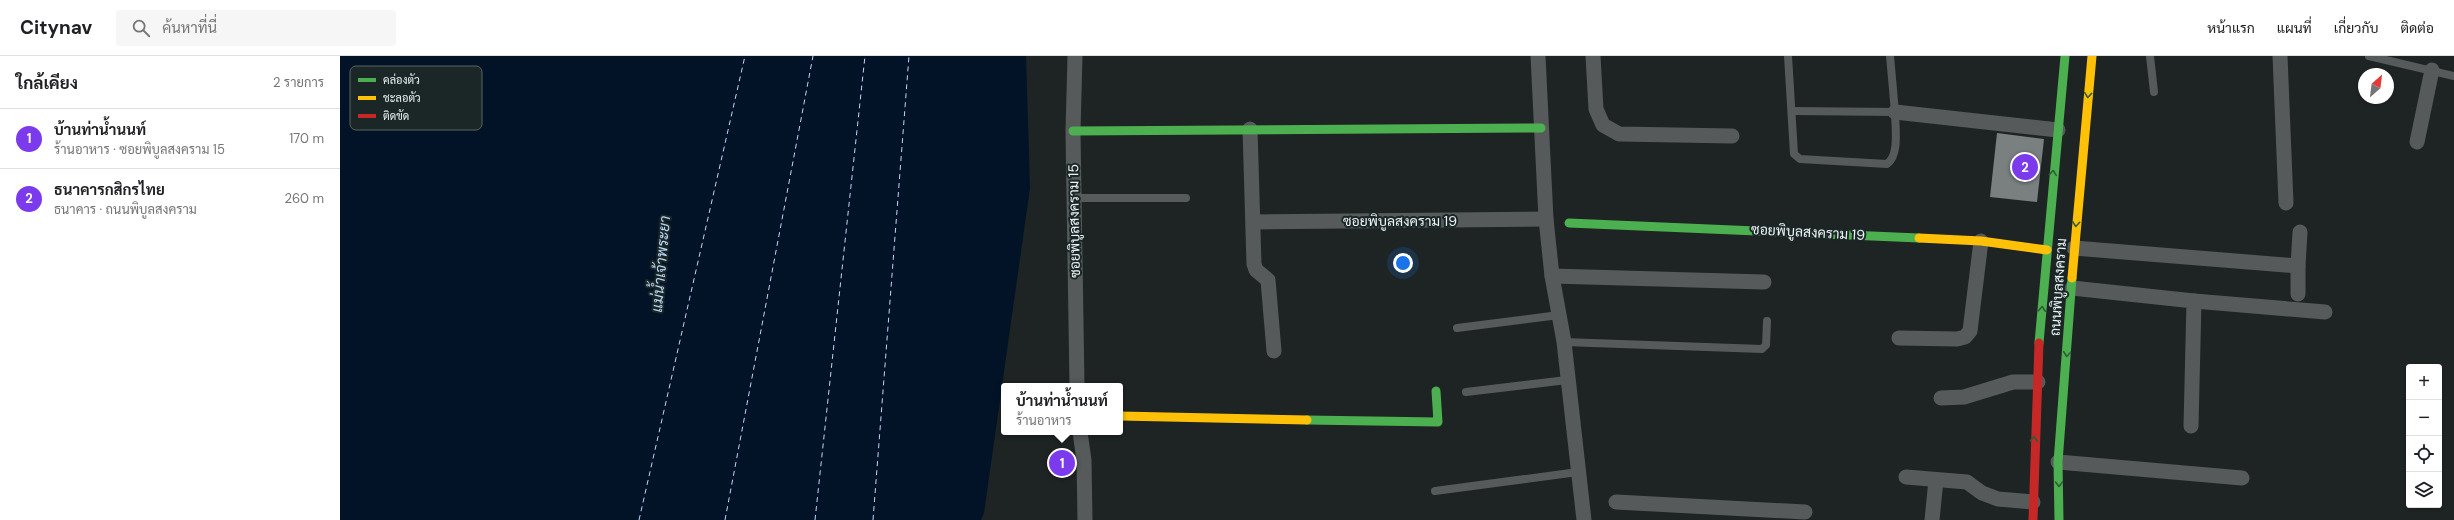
<!DOCTYPE html>
<html lang="th">
<meta charset="utf-8">
<style>
:root{--surface:#fff;--page:#f6f6f6;--text:#202124;--muted:#757577;--line:#e0e0e0;--accent:#7c3aed}
body{margin:0;font-family:"DM Sans",Sarabun,sans-serif;background:var(--page);color:var(--text)}
.controls{position:absolute;right:12px;bottom:12px;display:grid;overflow:hidden;border-radius:4px;box-shadow:0 1px 3px #0004}
.controls button{width:36px;height:36px;display:grid;place-items:center;padding:0;border:0;border-bottom:1px solid var(--line);background:var(--surface);color:var(--text);font:20px sans-serif}
.compass{position:absolute;left:2018px;top:12px;width:36px;height:36px;border-radius:50%;background:var(--surface);box-shadow:0 1px 3px #0004;rotate:28deg}
.you{position:absolute;left:1063px;top:207px;width:14px;height:14px;margin:-10px;border:3px solid #fff;border-radius:50%;background:#1a73e8;box-shadow:0 0 0 6px #1a73e833}
.badge{display:grid;place-items:center;width:26px;height:26px;border-radius:50%;background:var(--accent);color:#fff;font-size:13px;font-weight:700}
.pin{position:absolute;translate:-50% -50%;border:2px solid #fff;box-shadow:0 1px 4px #0006}
.popup{position:absolute;left:661px;top:327px;width:122px;height:52px;box-sizing:border-box;display:grid;place-content:center;border-radius:4px;background:var(--surface);filter:drop-shadow(0 1px 3px #0005);font-size:13px;white-space:nowrap;color:var(--muted)}
.popup b{font-size:15px;color:var(--text)}
.popup::after{content:'';position:absolute;left:50%;top:100%;margin-left:-8px;border:8px solid transparent;border-top-color:var(--surface)}
.list{margin:0;padding:0;list-style:none}
h2{display:flex;justify-content:space-between;align-items:center;height:52px;margin:0;padding:0 16px;font-size:17px}
h2 small{font-size:13px;font-weight:400;color:var(--muted)}
.list li{display:grid;grid-template-columns:26px 1fr auto;gap:12px;align-items:center;box-sizing:border-box;height:60px;padding:0 16px;border-top:1px solid var(--line)}
.list b{display:block;font-size:15px;white-space:nowrap}
.list p{margin:0;font-size:13px;white-space:nowrap;color:var(--muted)}
.list em{font-size:13px;font-style:normal;color:var(--muted)}
.icon{flex:none;width:22px;height:22px;fill:none;stroke:currentColor;stroke-width:2;stroke-linecap:round;stroke-linejoin:round}
.map{position:relative;flex:none;width:2114px;height:464px;overflow:hidden}
header{display:flex;align-items:center;gap:24px;box-sizing:border-box;height:56px;padding:0 20px;background:var(--surface);border-bottom:1px solid var(--line)}
header strong{font-size:19px}
nav{display:flex;gap:22px;margin-inline-start:auto;font-size:14px}
.search{width:280px;height:36px;background:var(--page);display:flex;align-items:center;gap:10px;box-sizing:border-box;padding:0 14px;border-radius:4px;color:var(--muted);font-size:15px}
main{display:flex}
aside{flex:1;background:var(--surface)}
.map>svg:first-child{display:block}
</style>
<header>
<strong>Citynav</strong>
<div class="search"><svg class="icon" aria-label="search" viewBox="0 0 24 24"><circle cx="10" cy="10" r="6"/><path d="M15 15l6 6"/></svg>ค้นหาที่นี่</div>
<nav><a>หน้าแรก</a><a>แผนที่</a><a>เกี่ยวกับ</a><a>ติดต่อ</a></nav>
</header>
<main>
<aside>
<h2>ใกล้เคียง<small>2 รายการ</small></h2>
<ul class="list">
<li><span class="badge">1</span><div><b>บ้านท่าน้ำนนท์</b><p>ร้านอาหาร · ซอยพิบูลสงคราม 15</p></div><em>170 m</em></li>
<li><span class="badge">2</span><div><b>ธนาคารกสิกรไทย</b><p>ธนาคาร · ถนนพิบูลสงคราม</p></div><em>260 m</em></li>
</ul>
</aside>
<div class="map">
<svg width="2114" height="464" viewBox="0 0 2114 464">
<rect width="100%" height="100%" fill="#1e2323"/>
<path fill="#031327" d="M0,0H686L690,132L644,457L641,464H0Z"/>
<g fill="none" stroke-linecap="round" stroke-linejoin="round">
<g stroke="#bad9fb" stroke-width="1" stroke-dasharray="5 4" stroke-linecap="butt">
<path d="M299,464L405,0"/>
<path d="M385,464L473,0"/>
<path d="M475,464L525,0"/>
<path d="M533,464L569,0"/>
</g>
</g>
<path fill="#7a7f7f" d="M1657,77L1704,83L1697,146L1650,141Z"/>
<g fill="none" stroke-linecap="round" stroke-linejoin="round">
<g stroke="#565a5b" stroke-width="8">
<path d="M1448,0L1454,98L1460,103L1547,108C1560,99 1555,70 1555,56"/>
<path d="M1810,0L1814,36"/>
<path d="M2029,0L2114,20"/>
<path d="M1452,55L1555,56L1550,0"/>
<path d="M734,142H846"/>
<path d="M1117,272L1219,259"/>
<path d="M1224,286L1422,293L1426,289L1427,265"/>
<path d="M1126,336L1227,324"/>
<path d="M1095,435L1238,416"/>
</g>
<g stroke="#565a5b" stroke-width="15">
<path d="M735,0L733,75L737,330"/>
<path d="M1198,0L1206,163L1212,220L1224,286L1244,464"/>
<path d="M1253,0L1256,53L1263,69L1279,78L1392,80"/>
<path d="M1940,0L1946,147"/>
<path d="M1555,56L1718,74"/>
<path d="M910,73L914,208L916,214L928,224L934,295"/>
<path d="M2077,86L2092,14"/>
<path d="M914,166L1206,163"/>
<path d="M1734,192L1958,210L1960,176"/>
<path d="M1212,220L1424,226"/>
<path d="M1732,232L1854,245L1851,370"/>
<path d="M1958,238V210"/>
<path d="M1854,245L1985,256"/>
<path d="M1559,282L1617,283L1625,281L1630,275L1641,185"/>
<path d="M1601,342L1624,341L1673,326H1698"/>
<path d="M740,376L744,404L745,464"/>
<path d="M1718,406L1902,422"/>
<path d="M1566,421L1627,426L1642,437L1658,443L1693,446"/>
<path d="M1276,446L1465,456"/>
<path d="M1592,464L1596,424"/>
</g>
<g stroke="#4caf50" stroke-width="9">
<path d="M733,75L1201,72"/>
<path d="M1229,167L1579,182"/>
<path d="M1699,287L1725,0"/>
<path d="M967,364L1098,366L1096,335"/>
<path d="M1719,464L1718,406L1732,222"/>
</g>
<g stroke="#ffc107" stroke-width="9">
<path d="M1579,182L1641,185L1707,194"/>
<path d="M1732,222L1752,0"/>
<path d="M780,360L967,364"/>
</g>
<path stroke="#c62828" stroke-width="9" d="M1693,464L1699,287"/>
</g>
<defs><path id="oneway-chevron" d="M-2-3.5L2.5 0L-2 3.5" fill="none" stroke-width="1.6" stroke-linecap="round" stroke-linejoin="round"/></defs>
<g stroke="#2f5d37">
<use href="#oneway-chevron" transform="translate(1748 39) rotate(96)"/>
<use href="#oneway-chevron" transform="translate(1713 117) rotate(-84)"/>
<use href="#oneway-chevron" transform="translate(1736 168) rotate(95)"/>
<use href="#oneway-chevron" transform="translate(1702 253) rotate(-86)"/>
<use href="#oneway-chevron" transform="translate(1727 298) rotate(95)"/>
<use href="#oneway-chevron" transform="translate(1694 383) rotate(-87)"/>
<use href="#oneway-chevron" transform="translate(1719 428) rotate(89)"/>
</g>
<g text-anchor="middle" dominant-baseline="central" stroke-width="4" stroke-linejoin="round" paint-order="stroke">
<g font-size="14" fill="#ecf3f3" stroke="#1b2626">
<text transform="translate(734 165) rotate(-91)">ซอยพิบูลสงคราม 15</text>
<text x="1060" y="165">ซอยพิบูลสงคราม 19</text>
<text transform="translate(1468 176) rotate(3)">ซอยพิบูลสงคราม 19</text>
<text transform="translate(1718 231) rotate(-86)">ถนนพิบูลสงคราม</text>
</g>
<g font-size="15" font-style="italic" fill="#bad9fb" stroke="#1b2626">
<text transform="translate(321 208) rotate(-85)">แม่น้ำเจ้าพระยา</text>
</g>
</g>
<rect x="10" y="10" width="132" height="64" rx="6" fill="#1b2626" stroke="#5a6464" stroke-width="1"/>
<rect x="18" y="22" width="18" height="4" fill="#4caf50"/>
<rect x="18" y="40" width="18" height="4" fill="#ffc107"/>
<rect x="18" y="58" width="18" height="4" fill="#c62828"/>
<g font-size="11" fill="#ecf3f3">
<text x="43" y="28">คล่องตัว</text>
<text x="43" y="46">ชะลอตัว</text>
<text x="43" y="64">ติดขัด</text>
</g>
</svg>
<div class="controls">
<button>+</button>
<button>−</button>
<button><svg class="icon" aria-label="locate" viewBox="0 0 24 24"><circle cx="12" cy="12" r="6"/><path d="M12 2v4M12 18v4M2 12h4M18 12h4"/></svg></button>
<button><svg class="icon" aria-label="layers" viewBox="0 0 24 24"><path d="M12 4l9 5-9 5-9-5zM3 14l9 5 9-5"/></svg></button>
</div>
<svg class="compass" viewBox="-18 -18 36 36"><path d="M0-13l5 13h-10z" fill="#e53935"/><path d="M0 13l5-13h-10z" fill="#757577"/></svg>
<div class="you"></div>
<div class="pin badge" style="left:722px;top:407px">1</div>
<div class="popup"><b>บ้านท่าน้ำนนท์</b>ร้านอาหาร</div>
<div class="pin badge" style="left:1685px;top:111px">2</div>
</div>
</main>
